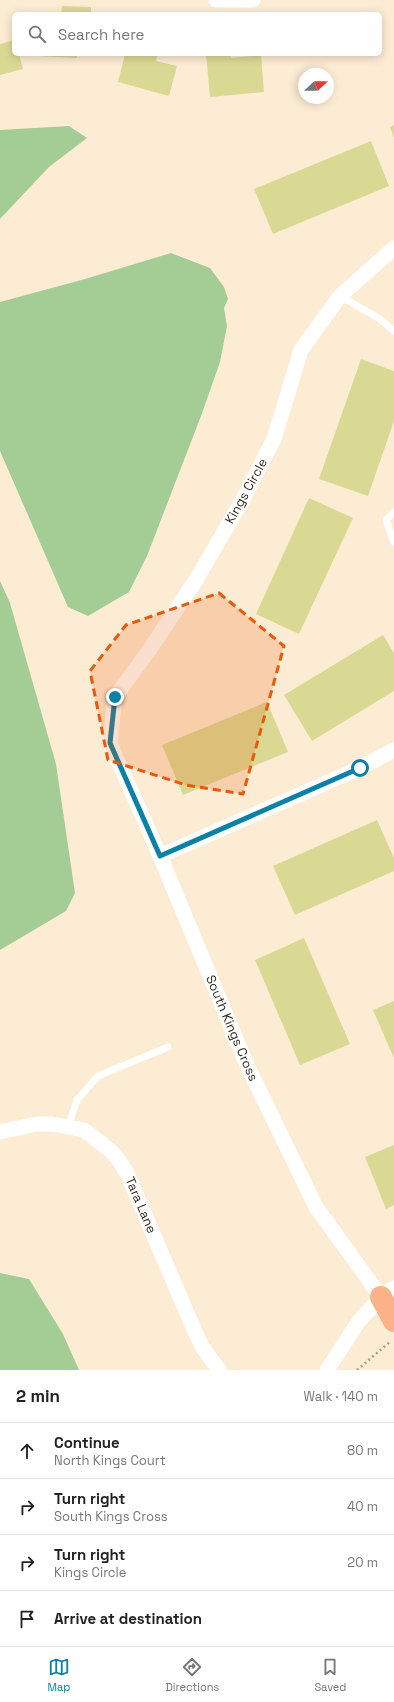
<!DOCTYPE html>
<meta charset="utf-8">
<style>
:root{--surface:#fff;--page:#f2f2f2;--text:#222;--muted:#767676;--line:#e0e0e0;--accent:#0b81a7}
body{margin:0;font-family:"Space Grotesk",sans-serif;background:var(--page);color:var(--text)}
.compass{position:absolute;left:298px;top:68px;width:36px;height:36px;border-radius:50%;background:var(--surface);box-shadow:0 2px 10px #0003;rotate:68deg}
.stop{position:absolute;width:12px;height:12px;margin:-9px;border:3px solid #0b81a7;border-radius:50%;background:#fff}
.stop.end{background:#0b81a7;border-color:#fff;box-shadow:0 1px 4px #0008}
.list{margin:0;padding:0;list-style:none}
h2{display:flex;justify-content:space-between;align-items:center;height:52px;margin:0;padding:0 16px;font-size:17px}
h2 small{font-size:13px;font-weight:400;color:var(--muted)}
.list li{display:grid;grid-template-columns:26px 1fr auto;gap:12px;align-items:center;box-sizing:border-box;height:56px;padding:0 16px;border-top:1px solid var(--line)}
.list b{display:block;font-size:15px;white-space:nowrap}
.list p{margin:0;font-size:13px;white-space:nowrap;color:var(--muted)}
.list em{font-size:13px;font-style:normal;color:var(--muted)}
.icon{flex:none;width:22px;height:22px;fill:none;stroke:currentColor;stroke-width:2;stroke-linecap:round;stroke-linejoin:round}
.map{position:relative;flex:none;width:394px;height:1370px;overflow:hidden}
.search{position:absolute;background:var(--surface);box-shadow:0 2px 10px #0003;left:12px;right:12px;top:12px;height:44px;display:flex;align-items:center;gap:10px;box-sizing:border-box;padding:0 14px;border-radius:6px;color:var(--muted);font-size:15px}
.sheet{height:276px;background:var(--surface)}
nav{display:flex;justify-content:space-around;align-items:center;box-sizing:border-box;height:56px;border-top:1px solid var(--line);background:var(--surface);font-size:11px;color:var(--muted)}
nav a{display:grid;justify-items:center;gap:2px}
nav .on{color:var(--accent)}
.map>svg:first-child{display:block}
</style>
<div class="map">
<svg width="394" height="1370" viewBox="0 0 394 1370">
<rect width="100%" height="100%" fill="#fdecd4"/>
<g fill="#a4cd95">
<path d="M69,126L87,138L49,167L0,219V130Z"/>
<path d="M171,253L210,268L224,287L228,299L224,308L227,326L220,362L201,416L147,556L129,592L88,616L68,607L0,451V302L85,279Z"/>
<path d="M0,581L10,603L56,764L75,893L66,911L0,950Z"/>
<path d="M0,1273L29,1279L63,1334L79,1370H0Z"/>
</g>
<g fill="#dad994">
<path d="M62,6L91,7V14H61Z"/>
<path d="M14,40V54H19L23,69L0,75V44Z"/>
<path d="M37,54H77V58L37,56Z"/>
<path d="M125,54H158L156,61L177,66L169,96L118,82Z"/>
<path d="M206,54H230L231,58L261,55L264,92L210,97Z"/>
<path d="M394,125V138L390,127Z"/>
<path d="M371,141L389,186L273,234L254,189Z"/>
<path d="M361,359L394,371V421L368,496L319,479Z"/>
<path d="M309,498L353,518L299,634L256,614Z"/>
<path d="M383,635L394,653V691L312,741L284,695Z"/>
<path d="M267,702L288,752L183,795L162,745Z"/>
<path d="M377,820L394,858V871L295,915L273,866Z"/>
<path d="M304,938L350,1044L300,1065L255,960Z"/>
<path d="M394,1001V1058L373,1010Z"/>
<path d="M394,1145V1205L386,1209L365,1157Z"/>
</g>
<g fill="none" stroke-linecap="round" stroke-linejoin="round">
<path stroke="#ad9f8c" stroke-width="2.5" stroke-dasharray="2 3" stroke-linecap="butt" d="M357,1370L391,1341"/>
<g stroke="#fff" stroke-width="7">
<path d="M340,296L380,319L394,331"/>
<path d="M394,512L386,520L394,542"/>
<path d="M68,1127L77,1100L98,1076L168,1047"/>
</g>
<g stroke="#fff" stroke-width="15">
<path d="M216,0H253"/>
<path d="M160,856L360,768L394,750"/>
<path d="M0,1132L36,1124H52L84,1130L110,1150L118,1159L127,1173L196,1334L203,1348L219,1370"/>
<path d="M381,1297L316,1207L246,1063L160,856L110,743L115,697L150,649L196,580L243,499L274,439L301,350L340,296L394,248"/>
<path d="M327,1370L359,1321L381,1297L394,1288"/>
</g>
<path stroke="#fdb287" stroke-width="22" d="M381,1297L394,1321"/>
</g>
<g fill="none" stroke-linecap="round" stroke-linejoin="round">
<path stroke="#0b81a7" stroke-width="5" d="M115,697L110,743L160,856L360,768"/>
</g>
<path fill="#e8590c" fill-opacity="0.2" stroke="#e8590c" stroke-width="3" stroke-dasharray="8 5" stroke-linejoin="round" d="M219,593L284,646L243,794L186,785L108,760L90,671L126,625Z"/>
<g text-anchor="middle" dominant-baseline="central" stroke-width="4" stroke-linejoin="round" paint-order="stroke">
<g font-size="13" fill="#332b1f" stroke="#fff">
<text transform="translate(246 491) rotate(-61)">Kings Circle</text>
<text transform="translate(232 1028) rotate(67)">South Kings Cross</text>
<text transform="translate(141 1205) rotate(67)">Tara Lane</text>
</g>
</g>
</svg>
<svg class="compass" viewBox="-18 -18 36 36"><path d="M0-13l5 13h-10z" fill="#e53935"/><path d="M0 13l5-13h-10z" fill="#767676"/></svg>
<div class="stop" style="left:360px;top:768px"></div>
<div class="stop end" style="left:115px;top:697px"></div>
<div class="search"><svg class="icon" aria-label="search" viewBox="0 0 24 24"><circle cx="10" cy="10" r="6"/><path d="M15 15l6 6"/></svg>Search here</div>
</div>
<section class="sheet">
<h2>2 min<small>Walk · 140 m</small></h2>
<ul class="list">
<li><svg class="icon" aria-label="ahead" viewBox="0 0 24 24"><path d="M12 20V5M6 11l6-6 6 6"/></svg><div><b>Continue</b><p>North Kings Court</p></div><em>80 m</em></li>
<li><svg class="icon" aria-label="right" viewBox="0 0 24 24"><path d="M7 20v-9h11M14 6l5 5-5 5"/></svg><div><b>Turn right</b><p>South Kings Cross</p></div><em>40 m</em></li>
<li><svg class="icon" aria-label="right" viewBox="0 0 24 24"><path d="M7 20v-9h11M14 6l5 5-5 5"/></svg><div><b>Turn right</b><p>Kings Circle</p></div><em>20 m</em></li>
<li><svg class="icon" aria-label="arrive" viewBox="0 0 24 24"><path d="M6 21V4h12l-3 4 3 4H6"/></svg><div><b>Arrive at destination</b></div></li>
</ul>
</section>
<nav>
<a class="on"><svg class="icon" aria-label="map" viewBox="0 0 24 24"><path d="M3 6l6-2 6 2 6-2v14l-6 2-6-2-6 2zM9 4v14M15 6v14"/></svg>Map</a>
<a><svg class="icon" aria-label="directions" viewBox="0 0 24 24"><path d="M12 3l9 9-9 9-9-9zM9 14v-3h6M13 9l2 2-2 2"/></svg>Directions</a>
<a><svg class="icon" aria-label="saved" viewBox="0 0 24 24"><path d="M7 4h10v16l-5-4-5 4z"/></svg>Saved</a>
</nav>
